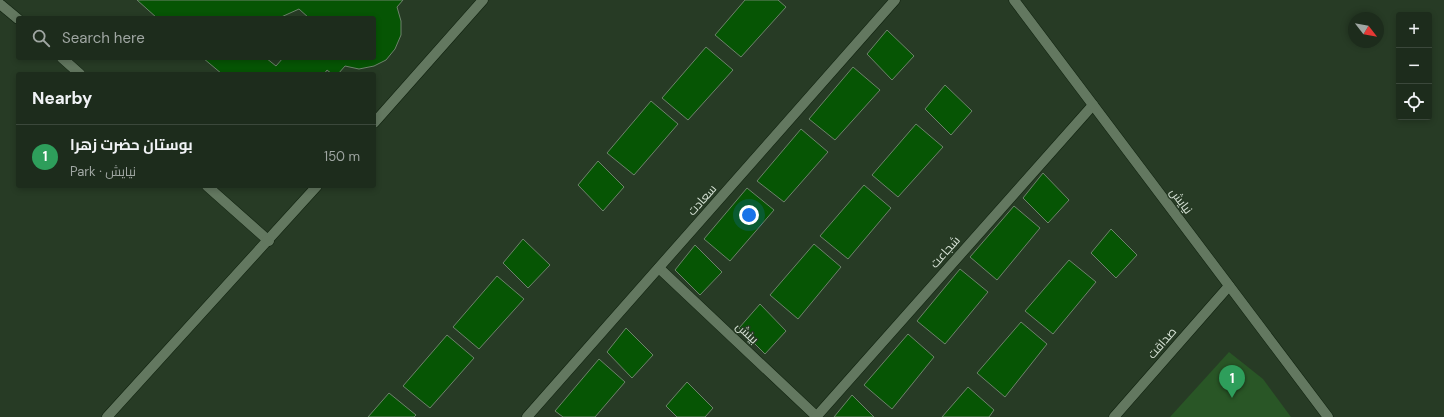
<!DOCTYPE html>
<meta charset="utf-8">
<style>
:root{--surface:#1d2c1c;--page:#253425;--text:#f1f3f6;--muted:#a0a7a3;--line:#3b483b;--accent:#8c9099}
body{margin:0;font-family:"DM Sans",Cairo,sans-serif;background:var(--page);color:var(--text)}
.controls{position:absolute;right:12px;top:12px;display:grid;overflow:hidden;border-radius:4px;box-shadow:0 2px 6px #0003}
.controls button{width:36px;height:36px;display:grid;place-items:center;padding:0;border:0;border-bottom:1px solid var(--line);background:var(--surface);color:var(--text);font:20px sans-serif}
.compass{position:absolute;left:1348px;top:12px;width:36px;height:36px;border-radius:50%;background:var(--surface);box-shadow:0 2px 6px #0003;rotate:121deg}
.you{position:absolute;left:749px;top:215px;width:14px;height:14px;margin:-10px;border:3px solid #fff;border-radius:50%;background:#1a73e8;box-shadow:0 0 0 6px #1a73e833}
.badge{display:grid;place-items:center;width:26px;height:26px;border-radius:50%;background:var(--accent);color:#fff;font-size:13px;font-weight:700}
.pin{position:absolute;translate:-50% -33px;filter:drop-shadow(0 1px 2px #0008)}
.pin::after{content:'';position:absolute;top:21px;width:14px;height:12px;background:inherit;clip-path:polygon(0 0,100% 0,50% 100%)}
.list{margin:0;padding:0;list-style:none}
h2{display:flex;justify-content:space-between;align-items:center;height:52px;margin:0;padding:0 16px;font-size:17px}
h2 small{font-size:13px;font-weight:400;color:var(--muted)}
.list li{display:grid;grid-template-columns:26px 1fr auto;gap:12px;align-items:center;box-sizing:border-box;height:64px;padding:0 16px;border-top:1px solid var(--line)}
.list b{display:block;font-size:15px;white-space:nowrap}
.list p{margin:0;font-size:13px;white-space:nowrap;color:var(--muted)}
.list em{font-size:13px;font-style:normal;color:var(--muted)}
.icon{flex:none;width:22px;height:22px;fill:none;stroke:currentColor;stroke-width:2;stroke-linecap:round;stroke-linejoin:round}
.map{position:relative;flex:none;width:1444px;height:417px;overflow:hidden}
.search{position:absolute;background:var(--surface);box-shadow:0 2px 6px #0003;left:16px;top:16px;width:360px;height:44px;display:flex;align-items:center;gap:10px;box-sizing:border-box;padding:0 14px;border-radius:4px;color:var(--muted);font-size:15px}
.panel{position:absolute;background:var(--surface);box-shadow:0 2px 6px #0003;left:16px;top:72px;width:360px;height:116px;border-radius:4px}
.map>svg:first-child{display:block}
</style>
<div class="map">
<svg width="1444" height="417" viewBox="0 0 1444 417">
<rect width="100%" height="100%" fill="#273b25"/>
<path fill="#295626" d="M1229,352L1263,379L1291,417H1170Z"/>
<g fill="#065504" stroke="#6d836b">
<path d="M137,0H403L397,7L401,21V35L395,49L386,60L374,66L359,69L345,66L338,74H332L327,70L324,74H222L203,58H266L276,66L283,58H374V18H309L299,9L279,18H178L176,16L175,18H157Z"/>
<path d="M745,0H778L786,7L741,57L715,35Z"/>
<path d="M887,30L914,56L892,80L867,54Z"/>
<path d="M706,47L733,70L688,120L662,98Z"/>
<path d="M853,67L880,90L835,140L809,119Z"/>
<path d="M945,85L972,111L951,135L925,109Z"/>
<path d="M651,101L678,124L634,175L607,153Z"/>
<path d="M916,124L943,147L898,197L872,175Z"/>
<path d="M801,129L828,152L784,202L757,181Z"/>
<path d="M598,161L624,187L603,211L578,185Z"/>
<path d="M1043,173L1069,200L1048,223L1023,198Z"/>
<path d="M864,185L891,208L848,259L820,236Z"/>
<path d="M747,188L774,210L730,261L704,239Z"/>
<path d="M1014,206L1040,228L997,280L970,257Z"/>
<path d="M1111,229L1137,255L1116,278L1091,253Z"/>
<path d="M523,239L550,265L528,288L503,263Z"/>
<path d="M814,244L841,267L798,319L770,295Z"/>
<path d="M695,245L722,272L700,295L675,270Z"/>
<path d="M1069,260L1096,282L1053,334L1025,311Z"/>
<path d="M960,269L988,292L945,344L917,321Z"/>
<path d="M497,276L524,299L479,349L453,327Z"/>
<path d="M760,304L786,331L765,354L739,328Z"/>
<path d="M1021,322L1047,344L1005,397L977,373Z"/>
<path d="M626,328L653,355L632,378L607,352Z"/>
<path d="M908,334L934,357L892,409L864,385Z"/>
<path d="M447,335L474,358L430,408L403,386Z"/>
<path d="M599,359L625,382L595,417H563L555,411Z"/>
<path d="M687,382L713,408L705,417H677L666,406Z"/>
<path d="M968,387L994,410L989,417H942Z"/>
<path d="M389,393L416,415L414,417H368Z"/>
<path d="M852,395L874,417H834Z"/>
</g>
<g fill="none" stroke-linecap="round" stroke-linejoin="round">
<defs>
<g id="lane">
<path d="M0,4L18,19"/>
<path d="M62,58L80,74"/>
<path d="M374,123L483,0"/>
<path d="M207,186L269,241"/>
<path d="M659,268L817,417"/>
<path d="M107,417L317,186"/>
<path d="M527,417L895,0"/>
<path d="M816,417L1093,105"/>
<path d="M1114,417L1229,286"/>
</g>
<path id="secondary" d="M1014,0L1328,417"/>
</defs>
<use href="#lane" stroke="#0f210e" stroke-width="11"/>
<use href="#secondary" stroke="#0f210e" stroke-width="11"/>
<use href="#lane" stroke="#637860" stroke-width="10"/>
<use href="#secondary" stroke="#637860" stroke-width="10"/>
</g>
<g text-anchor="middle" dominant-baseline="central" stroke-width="3" stroke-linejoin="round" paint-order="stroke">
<g font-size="12" fill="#d9e5d8" stroke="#273b25">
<text transform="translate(702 200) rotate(-49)">سعادت</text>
<text transform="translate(1181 201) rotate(53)">نیایش</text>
<text transform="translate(945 252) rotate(-48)">شجاعت</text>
<text transform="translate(747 333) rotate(43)">بینش</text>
<text transform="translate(1162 343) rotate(-49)">صداقت</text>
</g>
</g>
</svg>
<div class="controls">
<button>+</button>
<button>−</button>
<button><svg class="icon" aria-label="locate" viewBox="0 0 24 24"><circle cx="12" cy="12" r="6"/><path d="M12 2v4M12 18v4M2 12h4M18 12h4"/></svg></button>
</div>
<svg class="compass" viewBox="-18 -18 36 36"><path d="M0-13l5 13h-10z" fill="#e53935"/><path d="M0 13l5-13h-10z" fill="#a0a7a3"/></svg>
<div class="you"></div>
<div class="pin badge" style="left:1232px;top:398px;background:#2e9e5b">1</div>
<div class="search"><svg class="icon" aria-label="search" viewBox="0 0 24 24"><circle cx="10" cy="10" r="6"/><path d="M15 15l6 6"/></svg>Search here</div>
<section class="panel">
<h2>Nearby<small></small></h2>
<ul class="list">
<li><span class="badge" style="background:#2e9e5b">1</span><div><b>بوستان حضرت زهرا</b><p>Park · نیایش</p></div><em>150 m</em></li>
</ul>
</section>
</div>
